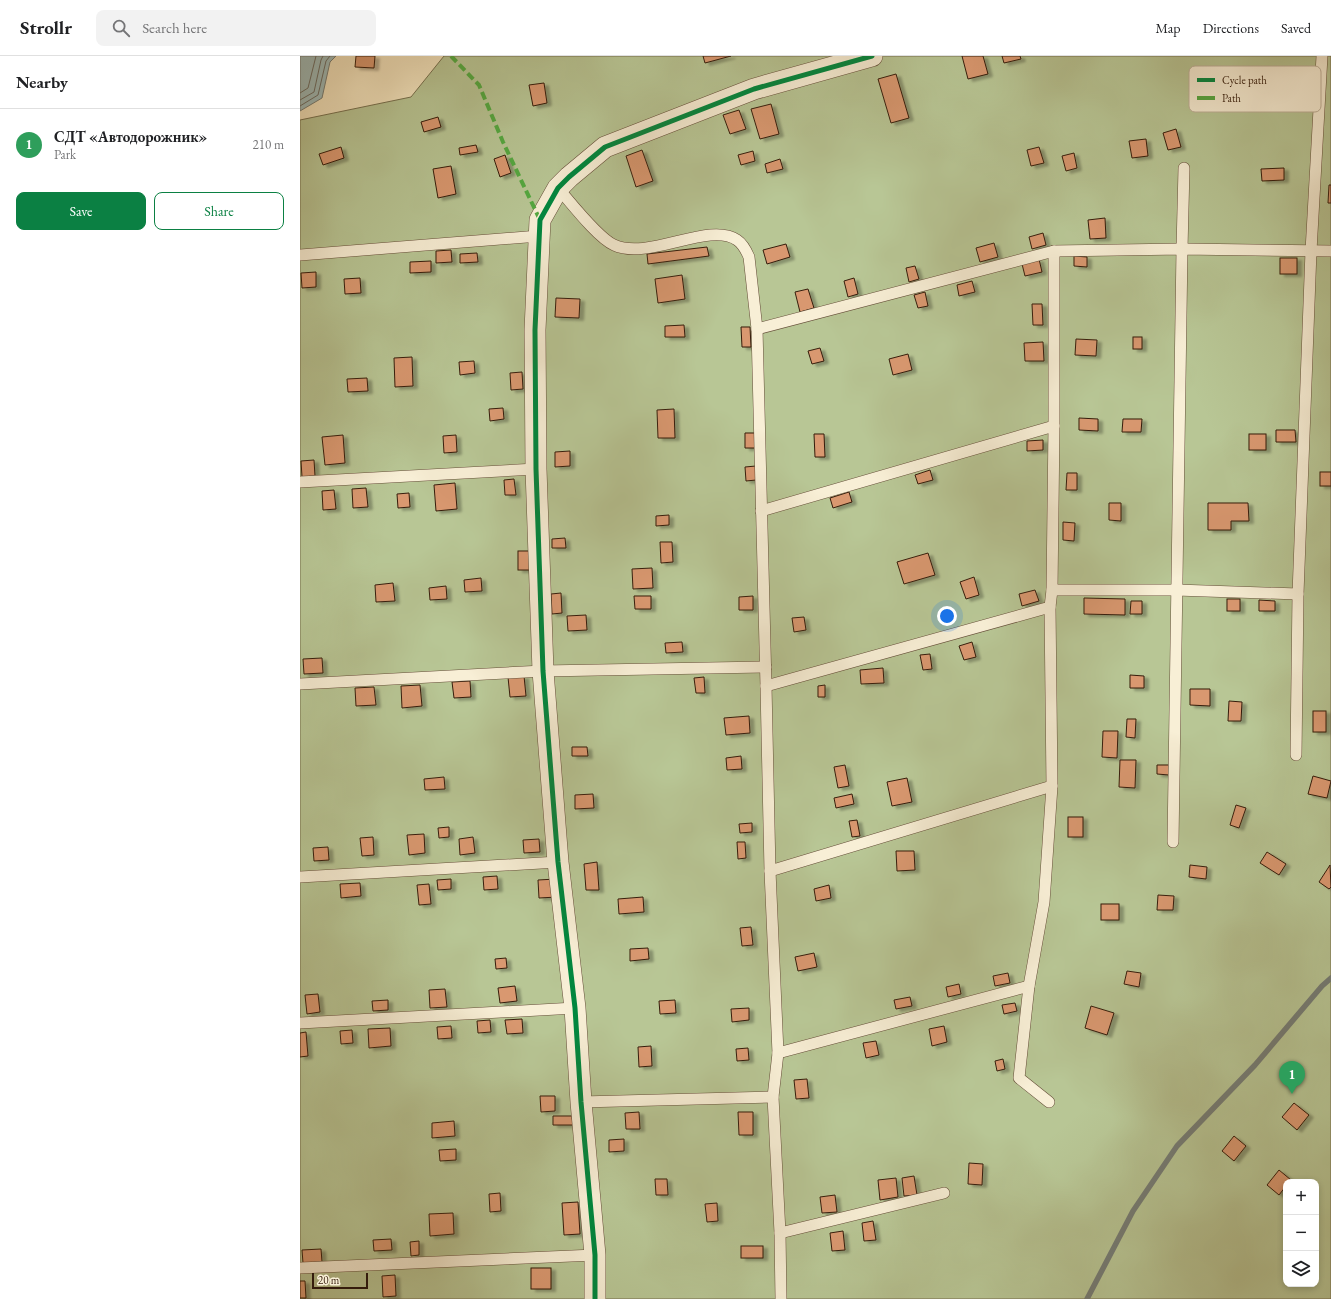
<!DOCTYPE html>
<meta charset="utf-8">
<style>
:root{--surface:#fff;--page:#f2f2f2;--text:#202124;--muted:#757577;--line:#e0e0e0;--accent:#0b8043}
body{margin:0;font-family:"EB Garamond",serif;background:var(--page);color:var(--text)}
.controls{position:absolute;right:12px;bottom:12px;display:grid;overflow:hidden;border-radius:8px;box-shadow:0 2px 6px #0003}
.controls button{width:36px;height:36px;display:grid;place-items:center;padding:0;border:0;border-bottom:1px solid var(--line);background:var(--surface);color:var(--text);font:20px sans-serif}
.scale{position:absolute;left:12px;bottom:10px;width:56px;box-sizing:border-box;padding-left:4px;border:2px solid #351c0c;border-top:0;font-size:11px;line-height:14px;white-space:nowrap;color:#351c0c;-webkit-text-stroke:3px #f8efd6;paint-order:stroke}
.you{position:absolute;left:647px;top:560px;width:14px;height:14px;margin:-10px;border:3px solid #fff;border-radius:50%;background:#1a73e8;box-shadow:0 0 0 6px #1a73e833}
.badge{display:grid;place-items:center;width:26px;height:26px;border-radius:50%;background:var(--accent);color:#fff;font-size:13px;font-weight:700}
.pin{position:absolute;translate:-50% -33px;filter:drop-shadow(0 1px 2px #0008)}
.pin::after{content:'';position:absolute;top:21px;width:14px;height:12px;background:inherit;clip-path:polygon(0 0,100% 0,50% 100%)}
.list{margin:0;padding:0;list-style:none}
h2{display:flex;justify-content:space-between;align-items:center;height:52px;margin:0;padding:0 16px;font-size:17px}
h2 small{font-size:13px;font-weight:400;color:var(--muted)}
.list li{display:grid;grid-template-columns:26px 1fr auto;gap:12px;align-items:center;box-sizing:border-box;height:72px;padding:0 16px;border-top:1px solid var(--line)}
.list b{display:block;font-size:15px;white-space:nowrap}
.list p{margin:0;font-size:13px;white-space:nowrap;color:var(--muted)}
.list em{font-size:13px;font-style:normal;color:var(--muted)}
.actions{display:flex;gap:8px;padding:12px 16px}
.actions a{flex:1;padding:9px 0;border:1px solid var(--accent);border-radius:8px;text-align:center;font-size:14px;color:var(--accent)}
.actions .main{background:var(--accent);color:#fff}
.icon{flex:none;width:22px;height:22px;fill:none;stroke:currentColor;stroke-width:2;stroke-linecap:round;stroke-linejoin:round}
.map{position:relative;flex:none;width:1031px;height:1243px;overflow:hidden}
header{display:flex;align-items:center;gap:24px;box-sizing:border-box;height:56px;padding:0 20px;background:var(--surface);border-bottom:1px solid var(--line)}
header strong{font-size:19px}
nav{display:flex;gap:22px;margin-inline-start:auto;font-size:14px}
.search{width:280px;height:36px;background:var(--page);display:flex;align-items:center;gap:10px;box-sizing:border-box;padding:0 14px;border-radius:8px;color:var(--muted);font-size:15px}
main{display:flex}
aside{flex:1;background:var(--surface)}
.map>svg:first-child{display:block}
</style>
<header>
<strong>Strollr</strong>
<div class="search"><svg class="icon" aria-label="search" viewBox="0 0 24 24"><circle cx="10" cy="10" r="6"/><path d="M15 15l6 6"/></svg>Search here</div>
<nav><a>Map</a><a>Directions</a><a>Saved</a></nav>
</header>
<main>
<aside>
<h2>Nearby<small></small></h2>
<ul class="list">
<li><span class="badge" style="background:#2e9e5b">1</span><div><b>СДТ «Автодорожник»</b><p>Park</p></div><em>210 m</em></li>
</ul>
<div class="actions"><a class="main">Save</a><a>Share</a></div>
</aside>
<div class="map">
<svg width="1031" height="1243" viewBox="0 0 1031 1243">
<defs>
<filter id="shadow"><feDropShadow dx="4.5" dy="2.5" stdDeviation="1" flood-color="#0004"/></filter>
</defs>
<rect width="100%" height="100%" fill="#f4e6c0"/>
<filter id="stains"><feTurbulence type="fractalNoise" baseFrequency=".005" numOctaves="4"/><feColorMatrix values="0 0 0 0 .2 0 0 0 0 .09 0 0 0 0 .02 0 0 0 .5 -.17"/></filter>
<radialGradient id="worn" r=".72"><stop offset=".6" stop-color="#630" stop-opacity="0"/><stop offset="1" stop-color="#630" stop-opacity=".3"/></radialGradient>
<path fill="#b8c695" stroke="#767150" fill-rule="evenodd" d="M144,0H1031V1243H0V64L111,41ZM986,1126H1016V1228H986Z"/>
<path fill="#9fbdbc" stroke="#757d76" d="M0,0H36L30,6L22,42L0,55Z"/>
<g fill="none" stroke-linecap="round" stroke-linejoin="round">
<g stroke="#6a6c64" stroke-width="1">
<path d="M0,37L8,32L16,0"/>
<path d="M0,44L14,36L21,4L23,0"/>
<path d="M0,50L18,39L26,5L30,0"/>
</g>
<path stroke="#757d76" stroke-width="5.5" d="M787,1243L833,1155L877,1090L955,1009L1022,930L1031,922"/>
</g>
<g fill="#d99870" stroke="#351c0c" filter="url(#shadow)">
<path d="M56,0H75L74,12L55,11Z"/>
<path d="M403,0H431L405,7Z"/>
<path d="M662,0H683L688,18L668,23Z"/>
<path d="M702,0H720L721,3L704,7Z"/>
<path d="M596,18L609,62L591,67L578,23Z"/>
<path d="M244,27L247,47L233,50L229,29Z"/>
<path d="M471,48L479,78L460,83L451,53Z"/>
<path d="M439,54L446,73L430,78L423,59Z"/>
<path d="M138,61L141,71L124,76L121,66Z"/>
<path d="M876,73L881,91L868,94L863,77Z"/>
<path d="M846,83L848,100L832,102L829,85Z"/>
<path d="M176,89L178,96L160,99L159,92Z"/>
<path d="M41,91L44,102L23,109L19,98Z"/>
<path d="M739,91L744,107L731,110L727,94Z"/>
<path d="M342,94L353,125L336,131L326,100Z"/>
<path d="M453,95L455,105L441,109L438,99Z"/>
<path d="M774,97L777,112L766,115L762,100Z"/>
<path d="M205,99L211,117L200,121L194,103Z"/>
<path d="M480,103L483,113L467,117L465,108Z"/>
<path d="M151,110L156,138L138,142L133,113Z"/>
<path d="M984,112V124L962,125L961,113Z"/>
<path d="M1029,129H1031V147H1028Z"/>
<path d="M805,162L806,182L790,183L788,164Z"/>
<path d="M743,177L746,189L732,193L729,181Z"/>
<path d="M694,187L698,201L680,206L676,192Z"/>
<path d="M486,188L490,201L467,208L463,194Z"/>
<path d="M407,191L409,200L348,208L347,198Z"/>
<path d="M151,194L152,206L136,207V195Z"/>
<path d="M177,197L178,206L160,207V198Z"/>
<path d="M774,200L787,201V211L774,210Z"/>
<rect x="980" y="202" width="17" height="16"/>
<path d="M739,203L742,216L725,220L722,208Z"/>
<path d="M131,205V216L110,217V206Z"/>
<path d="M615,210L619,223L609,226L606,212Z"/>
<path d="M16,216V231L2,232L1,217Z"/>
<path d="M382,219L385,243L358,247L355,223Z"/>
<path d="M60,222L61,237L45,238L44,223Z"/>
<path d="M554,222L558,238L548,241L544,225Z"/>
<path d="M672,225L675,236L659,240L657,229Z"/>
<path d="M508,233L514,252L500,256L495,236Z"/>
<path d="M625,236L628,250L618,252L614,239Z"/>
<path d="M256,242L280,243L279,262L255,261Z"/>
<path d="M732,248H742L743,269H733Z"/>
<path d="M384,269L385,281H365V270Z"/>
<path d="M441,271H450L451,291H442Z"/>
<rect x="833" y="281" width="9" height="12"/>
<path d="M776,283L797,284L796,300L775,299Z"/>
<path d="M743,286L744,305H725L724,287Z"/>
<path d="M520,292L524,305L512,308L508,295Z"/>
<path d="M608,298L612,314L593,319L589,303Z"/>
<path d="M112,301L113,330L95,331L94,302Z"/>
<path d="M174,305L175,317L160,319L159,306Z"/>
<path d="M222,316L223,333L211,334L210,317Z"/>
<path d="M67,322L68,335L48,336L47,323Z"/>
<path d="M203,352L204,363L190,365L189,353Z"/>
<path d="M374,353L375,382H358L357,354Z"/>
<path d="M779,362L798,363V375L779,374Z"/>
<path d="M823,363H842L841,376H822Z"/>
<path d="M976,374H995L996,386H976Z"/>
<path d="M445,377H455L456,392H445Z"/>
<path d="M514,378H524L525,401H515Z"/>
<rect x="949" y="378" width="17" height="16"/>
<path d="M43,379L45,407L25,409L22,381Z"/>
<path d="M156,379L157,396L144,397L143,380Z"/>
<path d="M743,384V394L727,395V385Z"/>
<path d="M270,395V410L255,411V396Z"/>
<path d="M14,404L15,420L2,421L1,405Z"/>
<path d="M456,410V424L446,425L445,411Z"/>
<path d="M630,414L633,424L618,428L615,419Z"/>
<rect x="1020" y="416" width="11" height="14"/>
<path d="M767,417H777V434H766Z"/>
<path d="M214,423L216,439H205L204,424Z"/>
<path d="M155,427L157,453L136,455L134,429Z"/>
<path d="M66,432L68,451L53,452L52,433Z"/>
<path d="M34,434L36,453L23,454L22,435Z"/>
<path d="M549,436L552,446L533,452L530,442Z"/>
<path d="M109,437L110,451L98,452L97,438Z"/>
<path d="M809,447H821V465L809,464Z"/>
<path d="M908,447H948L949,465H931V474H908Z"/>
<path d="M369,459V469L356,470V460Z"/>
<path d="M763,466L775,467L774,485L763,484Z"/>
<path d="M265,482L266,492H252V483Z"/>
<path d="M360,486H372L373,506L361,507Z"/>
<rect x="218" y="495" width="14" height="19"/>
<path d="M628,497L635,519L604,528L597,506Z"/>
<path d="M352,512L353,532L333,533L332,513Z"/>
<path d="M674,521L679,539L666,543L660,526Z"/>
<path d="M181,522L182,535L165,536L164,524Z"/>
<path d="M93,527L95,545L76,546L75,529Z"/>
<path d="M146,530L147,543L130,544L129,532Z"/>
<path d="M735,534L739,545L722,550L719,538Z"/>
<path d="M261,537L262,557L252,558L251,538Z"/>
<path d="M334,540H351V553H335Z"/>
<path d="M453,540V554H439V541Z"/>
<path d="M784,542L825,543V559L784,558Z"/>
<rect x="927" y="543" width="13" height="12"/>
<path d="M959,544L975,545V555H959Z"/>
<path d="M831,545H842V558H830Z"/>
<path d="M286,559L287,574L268,575L267,560Z"/>
<path d="M504,561L506,574L494,576L492,562Z"/>
<path d="M382,586L383,596L366,597L365,587Z"/>
<path d="M672,586L676,601L664,604L659,590Z"/>
<path d="M630,598L632,613L623,614L620,599Z"/>
<path d="M22,602L23,617L4,618L3,603Z"/>
<path d="M583,612L584,627L561,628L560,614Z"/>
<path d="M830,619L844,620V632H830Z"/>
<path d="M224,620L226,640L210,641L208,621Z"/>
<path d="M404,621L405,637H396L394,622Z"/>
<path d="M170,625L171,641L154,642L152,626Z"/>
<path d="M120,629L122,650L102,652L101,630Z"/>
<path d="M525,629V641H518V630Z"/>
<path d="M74,631L76,649L56,650L55,632Z"/>
<path d="M890,633H910V650L890,649Z"/>
<path d="M929,645L942,646L941,665H928Z"/>
<rect x="1013" y="655" width="13" height="21"/>
<path d="M449,660L450,677L426,679L424,662Z"/>
<path d="M827,663H836L835,682L826,681Z"/>
<path d="M803,675H818L817,702L802,701Z"/>
<path d="M272,691H287L288,700H272Z"/>
<path d="M441,700L442,713L427,714L426,702Z"/>
<path d="M820,704H836L835,732L819,731Z"/>
<path d="M545,709L549,730L538,732L534,711Z"/>
<path d="M857,709H869V719L857,718Z"/>
<path d="M1013,720L1031,725L1027,742L1008,738Z"/>
<path d="M144,721L145,733L125,734L124,723Z"/>
<path d="M607,722L612,746L592,750L587,726Z"/>
<path d="M293,738L294,752L275,753V739Z"/>
<path d="M552,738L554,748L536,752L534,742Z"/>
<path d="M936,749L946,752L939,772L930,769Z"/>
<rect x="768" y="761" width="15" height="20"/>
<path d="M557,764L560,780L552,781L549,765Z"/>
<path d="M452,767V776L440,777L439,768Z"/>
<path d="M149,771V781L139,782L138,772Z"/>
<path d="M124,778L125,797L109,799L107,779Z"/>
<path d="M73,781L74,799L62,800L60,782Z"/>
<path d="M173,781L175,797L160,799L159,783Z"/>
<path d="M239,783L240,796L224,797L223,784Z"/>
<path d="M437,786H445L446,802L438,803Z"/>
<path d="M28,791L29,804L14,805L13,792Z"/>
<path d="M596,795H614L615,814L597,815Z"/>
<path d="M967,796L986,808L979,819L960,807Z"/>
<path d="M297,806L299,834H286L284,808Z"/>
<path d="M890,809L907,811L906,823L889,821Z"/>
<path d="M1030,809L1031,831L1029,833L1019,826Z"/>
<path d="M197,820L198,833L184,834L183,821Z"/>
<path d="M151,823V833L138,834L137,824Z"/>
<path d="M256,823L257,841L239,842L238,824Z"/>
<path d="M60,827L61,840L41,842L40,828Z"/>
<path d="M129,828L131,848L119,849L117,829Z"/>
<path d="M529,829L531,842L516,845L514,833Z"/>
<path d="M858,839L874,840L873,854H857Z"/>
<path d="M343,841L344,856L319,858L318,843Z"/>
<rect x="801" y="848" width="18" height="16"/>
<path d="M451,871L453,889L442,890L440,872Z"/>
<path d="M348,892L349,903L330,905V893Z"/>
<path d="M514,897L517,911L498,915L495,901Z"/>
<path d="M206,902L207,912L196,913L195,903Z"/>
<path d="M827,915L841,917L839,931L824,928Z"/>
<path d="M708,917L710,927L695,930L693,920Z"/>
<path d="M659,928L661,938L648,941L646,931Z"/>
<path d="M215,930L217,945L200,947L198,932Z"/>
<path d="M145,933L147,951L130,952L129,934Z"/>
<path d="M18,938L20,956L7,958L5,939Z"/>
<path d="M610,941L612,950L596,953L594,944Z"/>
<path d="M88,944V954L73,955L72,945Z"/>
<path d="M375,944L376,957L360,958L359,945Z"/>
<path d="M715,947L717,955L704,958L702,949Z"/>
<path d="M791,950L814,957L807,979L785,972Z"/>
<path d="M449,952V964L432,966L431,953Z"/>
<path d="M222,963L223,977L207,978L205,964Z"/>
<path d="M190,964L191,976L178,977L177,965Z"/>
<path d="M151,970L152,982L138,983L137,971Z"/>
<path d="M644,970L647,986L632,990L629,973Z"/>
<path d="M90,972L91,990L69,992L68,973Z"/>
<path d="M52,974L53,987L41,988L40,975Z"/>
<path d="M6,976L8,1000L0,1001V977Z"/>
<path d="M576,985L579,999L566,1002L563,987Z"/>
<path d="M351,990L352,1010L339,1011L338,991Z"/>
<path d="M448,992L449,1004L437,1005L436,993Z"/>
<path d="M703,1003L705,1013L697,1015L695,1005Z"/>
<path d="M507,1023L509,1042L496,1043L494,1024Z"/>
<path d="M240,1040H255V1055L241,1056Z"/>
<path d="M994,1047L1009,1059L997,1074L982,1061Z"/>
<path d="M339,1056L340,1073H326L325,1057Z"/>
<path d="M438,1056H453V1079H439Z"/>
<path d="M253,1060H272L273,1069H253Z"/>
<path d="M154,1065L155,1080L132,1082V1067Z"/>
<path d="M934,1080L946,1090L934,1105L922,1095Z"/>
<path d="M324,1083V1095L309,1096V1084Z"/>
<path d="M156,1093V1104L140,1105L139,1094Z"/>
<path d="M669,1107L683,1108L682,1129L668,1128Z"/>
<path d="M979,1114L991,1124L990,1126H986V1130L979,1139L967,1129Z"/>
<path d="M614,1120L617,1139L604,1140L602,1122Z"/>
<path d="M596,1122L598,1141L580,1144L578,1124Z"/>
<path d="M355,1123H367L368,1139H356Z"/>
<path d="M200,1137L201,1155L190,1156L189,1138Z"/>
<path d="M535,1139L537,1156L522,1157L520,1141Z"/>
<path d="M278,1146L280,1178L264,1179L262,1147Z"/>
<path d="M417,1147L418,1165L407,1166L405,1148Z"/>
<path d="M153,1157L154,1178L130,1180L129,1158Z"/>
<path d="M573,1165L576,1184L564,1185L562,1167Z"/>
<path d="M543,1175L545,1194L532,1195L530,1177Z"/>
<path d="M91,1183L92,1194L74,1195L73,1184Z"/>
<path d="M119,1185V1199L111,1200L110,1186Z"/>
<rect x="441" y="1190" width="22" height="12"/>
<path d="M21,1193L22,1206L3,1207L2,1194Z"/>
<rect x="231" y="1212" width="20" height="21"/>
<path d="M95,1219L96,1240L83,1241L82,1220Z"/>
<path d="M0,1225H5L6,1242H0Z"/>
</g>
<g fill="none" stroke-linecap="round" stroke-linejoin="round">
<defs>
<g id="service">
<path d="M258,132C271,147 298,182 314,189C348,205 409,165 437,184C443,188 446,194 449,201L457,273L466,630L470,815L478,997L473,1041L480,1177L481,1243"/>
<path d="M0,199L239,180"/>
<path d="M457,273L754,195L882,193L1031,195"/>
<path d="M0,426L236,413"/>
<path d="M461,455L754,370"/>
<path d="M752,534H876L998,538"/>
<path d="M0,628L243,615L466,611"/>
<path d="M466,630L750,551"/>
<path d="M996,699L998,538L1011,195L1022,0"/>
<path d="M873,786L882,193L884,112"/>
<path d="M470,815L752,730"/>
<path d="M0,821L258,806"/>
<path d="M0,967L275,952"/>
<path d="M478,997L729,930"/>
<path d="M281,1046L473,1041"/>
<path d="M749,1046L719,1022L729,930L744,846L752,730L750,551L752,534L754,370V195"/>
<path d="M480,1177L644,1137"/>
<path d="M0,1212L295,1199"/>
</g>
<path id="minor" d="M295,1243V1199L281,1046L275,952L258,806L243,615L236,413L235,274L240,164L258,132L269,121L305,91L454,33L572,0"/>
</defs>
<use href="#service" stroke="#654e39" stroke-width="12"/>
<use href="#minor" stroke="#654e39" stroke-width="22"/>
<use href="#service" stroke="#f8efd6" stroke-width="11"/>
<use href="#minor" stroke="#f8efd6" stroke-width="21"/>
<path stroke="#54a941" stroke-width="4" stroke-dasharray="8 4" stroke-linecap="butt" d="M151,0L179,29L203,86L240,164"/>
<defs>
<path id="cycleway" d="M295,1243V1199L281,1046L275,952L258,806L243,615L236,413L235,274L240,164L258,132L269,121L305,91L454,33L572,0"/>
</defs>
<use href="#cycleway" stroke="#f8efd6" stroke-width="8"/>
<use href="#cycleway" stroke="#00873e" stroke-width="5"/>
</g>
<rect x="889" y="10" width="132" height="46" rx="6" fill="#f8efd6" stroke="#beb099" stroke-width="1"/>
<rect x="897" y="22" width="18" height="4" fill="#00873e"/>
<rect x="897" y="40" width="18" height="4" fill="#54a941"/>
<g font-size="11" fill="#351c0c">
<text x="922" y="28">Cycle path</text>
<text x="922" y="46">Path</text>
</g>
<rect width="100%" height="100%" filter="url(#stains)"/>
<rect width="100%" height="100%" fill="url(#worn)"/>
</svg>
<div class="controls">
<button>+</button>
<button>−</button>
<button><svg class="icon" aria-label="layers" viewBox="0 0 24 24"><path d="M12 4l9 5-9 5-9-5zM3 14l9 5 9-5"/></svg></button>
</div>
<div class="scale">20 m</div>
<div class="you"></div>
<div class="pin badge" style="left:992px;top:1038px;background:#2e9e5b">1</div>
</div>
</main>
